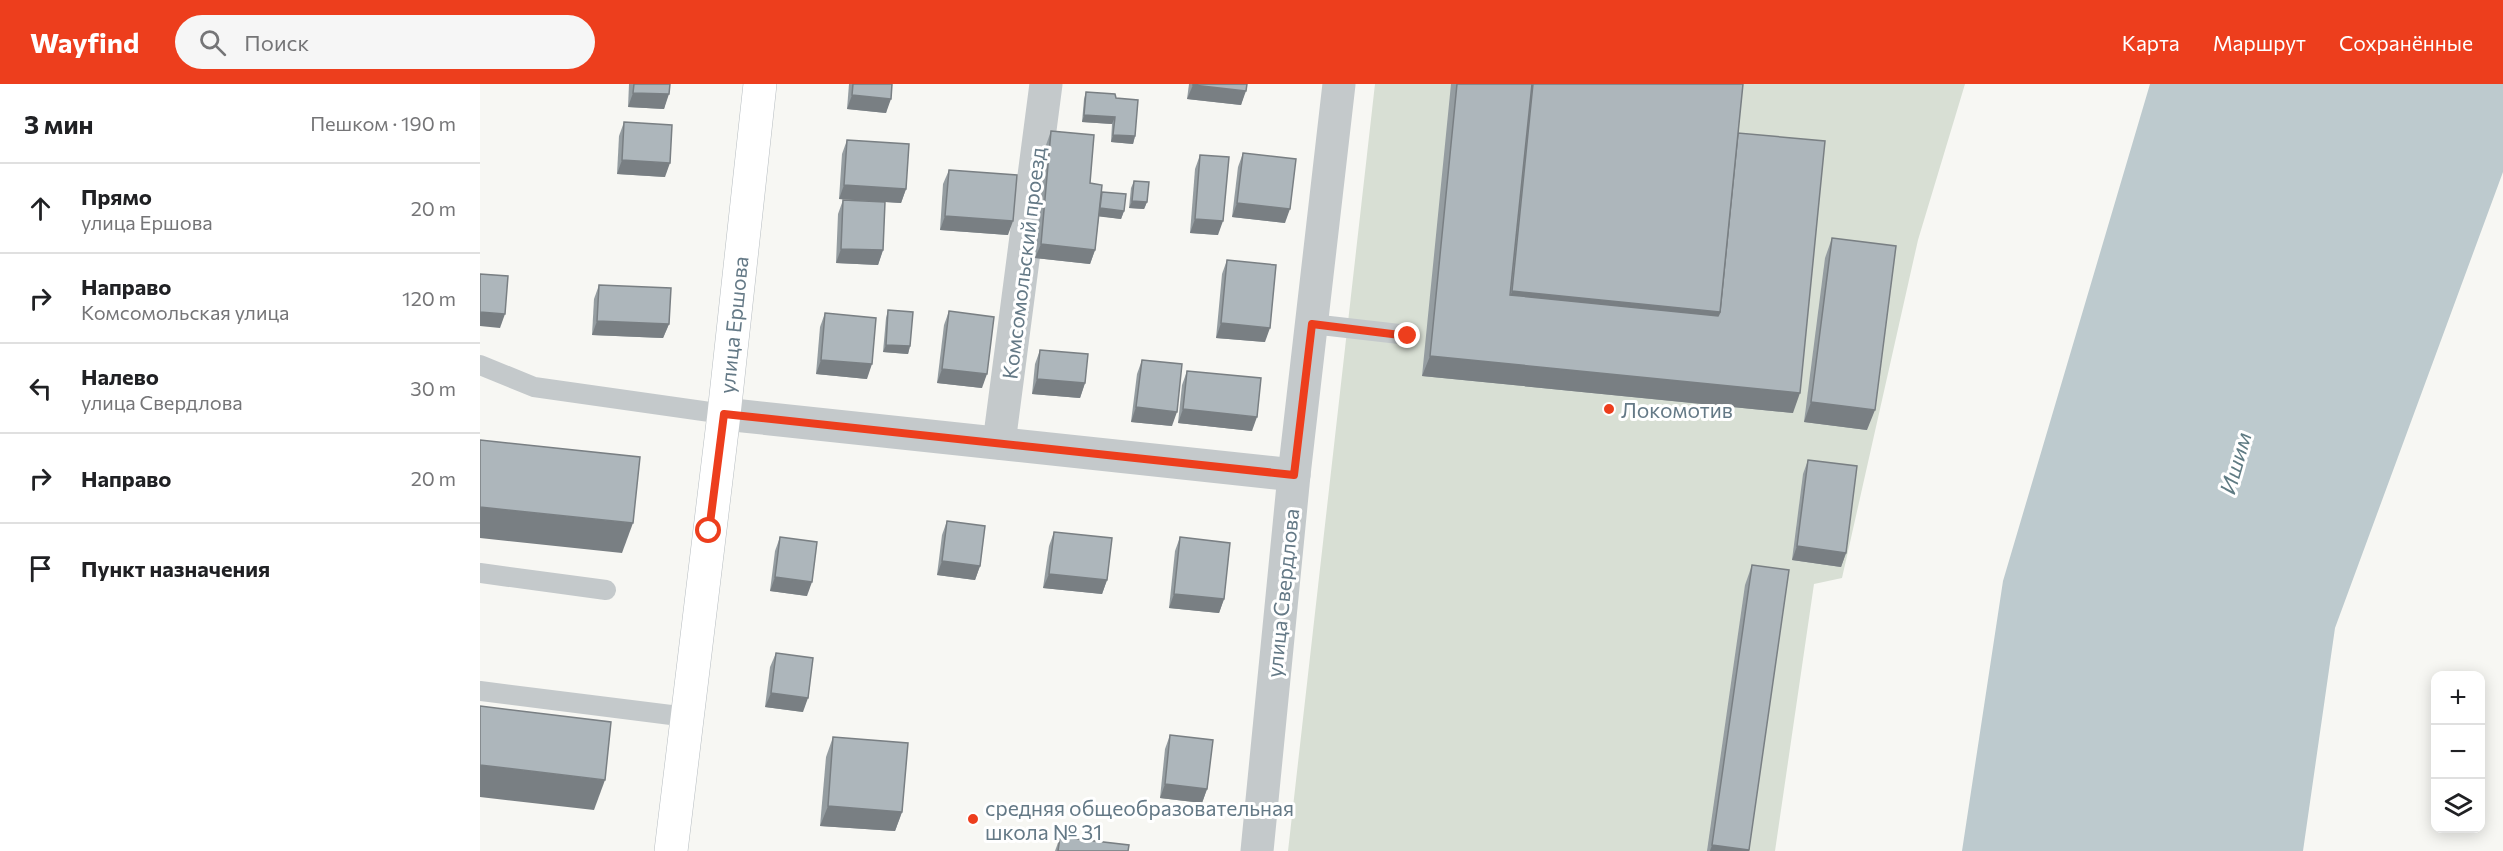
<!DOCTYPE html>
<html lang="ru">
<meta charset="utf-8">
<style>
:root{--surface:#fff;--page:#f6f6f6;--text:#202124;--muted:#757577;--line:#e0e0e0;--accent:#ed3e1d}
body{margin:0;font-family:Commissioner,sans-serif;background:var(--page);color:var(--text)}
.controls{position:absolute;right:18px;bottom:18px;display:grid;overflow:hidden;border-radius:12px;box-shadow:0 3px 15px #0003}
.controls button{width:54px;height:54px;display:grid;place-items:center;padding:0;border:0;border-bottom:2px solid var(--line);background:var(--surface);color:var(--text);font:30px sans-serif}
.stop{position:absolute;width:18px;height:18px;margin:-14px;border:4px solid #ed3e1d;border-radius:50%;background:#fff}
.stop.end{background:#ed3e1d;border-color:#fff;box-shadow:0 2px 6px #0008}
.list{margin:0;padding:0;list-style:none}
h2{display:flex;justify-content:space-between;align-items:center;height:78px;margin:0;padding:0 24px;font-size:26px}
h2 small{font-size:20px;font-weight:400;color:var(--muted)}
.list li{display:grid;grid-template-columns:39px 1fr auto;gap:18px;align-items:center;box-sizing:border-box;height:90px;padding:0 24px;border-top:2px solid var(--line)}
.list b{display:block;font-size:22px;white-space:nowrap}
.list p{margin:0;font-size:20px;white-space:nowrap;color:var(--muted)}
.list em{font-size:20px;font-style:normal;color:var(--muted)}
.icon{flex:none;width:33px;height:33px;fill:none;stroke:currentColor;stroke-width:2;stroke-linecap:round;stroke-linejoin:round}
.map{position:relative;flex:none;width:2023px;height:767px;overflow:hidden}
header{display:flex;align-items:center;gap:36px;box-sizing:border-box;height:84px;padding:0 30px;background:var(--accent);color:#fff}
header strong{font-size:28px}
nav{display:flex;gap:33px;margin-inline-start:auto;font-size:21px}
.search{width:420px;height:54px;background:var(--page);display:flex;align-items:center;gap:15px;box-sizing:border-box;padding:0 21px;border-radius:33px;color:var(--muted);font-size:22px}
main{display:flex}
aside{flex:1;background:var(--surface)}
.map>svg:first-child{display:block}
</style>
<header>
<strong>Wayfind</strong>
<div class="search"><svg class="icon" aria-label="search" viewBox="0 0 24 24"><circle cx="10" cy="10" r="6"/><path d="M15 15l6 6"/></svg>Поиск</div>
<nav><a>Карта</a><a>Маршрут</a><a>Сохранённые</a></nav>
</header>
<main>
<aside>
<h2>3 мин<small>Пешком · 190 m</small></h2>
<ul class="list">
<li><svg class="icon" aria-label="ahead" viewBox="0 0 24 24"><path d="M12 20V5M6 11l6-6 6 6"/></svg><div><b>Прямо</b><p>улица Ершова</p></div><em>20 m</em></li>
<li><svg class="icon" aria-label="right" viewBox="0 0 24 24"><path d="M7 20v-9h11M14 6l5 5-5 5"/></svg><div><b>Направо</b><p>Комсомольская улица</p></div><em>120 m</em></li>
<li><svg class="icon" aria-label="left" viewBox="0 0 24 24"><path d="M17 20v-9H6M10 6l-5 5 5 5"/></svg><div><b>Налево</b><p>улица Свердлова</p></div><em>30 m</em></li>
<li><svg class="icon" aria-label="right" viewBox="0 0 24 24"><path d="M7 20v-9h11M14 6l5 5-5 5"/></svg><div><b>Направо</b></div><em>20 m</em></li>
<li><svg class="icon" aria-label="arrive" viewBox="0 0 24 24"><path d="M6 21V4h12l-3 4 3 4H6"/></svg><div><b>Пункт назначения</b></div></li>
</ul>
</aside>
<div class="map">
<svg width="2023" height="767" viewBox="0 0 2023 767">
<rect width="100%" height="100%" fill="#f7f7f3"/>
<path fill="#d8dfd4" d="M895,0H1485L1438,156L1362,494L1334,500L1295,767H808Z"/>
<path fill="#bdcace" d="M1670,0H2023V88L1855,544L1823,767H1482L1523,497Z"/>
<g fill="none" stroke-linecap="round" stroke-linejoin="round">
<defs>
<path id="secondary" d="M191,767L244,330L280,0"/>
</defs>
<use href="#secondary" stroke="#b6bcc0" stroke-width="34"/>
<g stroke="#c4c9cb" stroke-width="20">
<path d="M832,240L928,251"/>
<path d="M0,281L54,303L244,330"/>
<path d="M0,489L126,506"/>
<path d="M0,607L207,633"/>
</g>
<g stroke="#c4c9cb" stroke-width="33">
<path d="M244,330L814,391"/>
<path d="M519,359L566,0"/>
<path d="M777,767L814,391L859,0"/>
</g>
<use href="#secondary" stroke="#fff" stroke-width="33"/>
</g>
<g fill="#959da1">
<path d="M149,0H190L184,25L148,23Z"/>
<path d="M369,0H412L406,29L367,25Z"/>
<path d="M709,0H767L761,21L707,15Z"/>
<path d="M971,0H1263L1258,49L1313,329L942,292Z"/>
<path d="M606,8L636,14L655,52L653,60L631,58L632,40L602,38L604,15Z"/>
<path d="M144,38L185,93L137,90L139,52Z"/>
<path d="M571,47L610,99L622,108L644,127L641,135L619,132L615,166L610,180L555,174L566,61Z"/>
<path d="M367,56L426,105L421,119L405,118L403,166L398,181L356,179L358,130L363,116L387,117L359,115L362,70Z"/>
<path d="M763,69L805,139L752,133L758,83Z"/>
<path d="M720,71L738,151L710,149L715,85Z"/>
<path d="M469,86L528,151L460,146L463,100Z"/>
<path d="M654,97L667,118L664,125L649,124L651,104Z"/>
<path d="M1352,154L1387,346L1324,338L1345,174Z"/>
<path d="M747,176L785,258L736,254L742,190Z"/>
<path d="M119,201L189,240L183,254L112,251L114,215Z"/>
<path d="M408,226L430,262L428,270L403,268L406,234Z"/>
<path d="M469,227L502,304L457,299L464,241Z"/>
<path d="M345,229L387,295L336,290L340,243Z"/>
<path d="M560,266L605,299L600,314L552,310L555,280Z"/>
<path d="M662,276L692,342L651,338L657,290Z"/>
<path d="M707,287L772,347L698,339L702,301Z"/>
<path d="M1328,376L1366,469L1361,483L1312,476L1323,390Z"/>
<path d="M467,437L500,482L495,496L457,491L462,451Z"/>
<path d="M574,448L627,496L622,510L563,504L569,462Z"/>
<path d="M300,453L327,512L290,507L295,467Z"/>
<path d="M700,453L744,515L739,529L689,524L695,467Z"/>
<path d="M1272,481L1269,767H1227L1265,501Z"/>
<path d="M296,569L323,628L285,623L290,583Z"/>
<path d="M690,651L727,705L722,719L680,714L685,665Z"/>
<path d="M353,653L422,728L415,747L340,742L346,673Z"/>
<path d="M580,753L648,767H575Z"/>
</g>
<g fill="#797f83">
<path d="M713,1L766,7L761,21L707,15Z"/>
<path d="M153,9L189,10L184,25L148,23Z"/>
<path d="M372,11L411,15L406,29L367,25Z"/>
<path d="M604,31L635,33L632,40L602,38Z"/>
<path d="M633,51L655,52L653,60L631,58Z"/>
<path d="M142,76L190,79L185,93L137,90Z"/>
<path d="M364,101L426,105L421,119L359,115Z"/>
<path d="M652,117L667,118L664,125L649,124Z"/>
<path d="M757,119L810,125L805,139L752,133Z"/>
<path d="M618,124L644,127L641,135L615,132Z"/>
<path d="M465,132L533,137L528,151L460,146Z"/>
<path d="M715,135L743,137L738,151L710,149Z"/>
<path d="M561,160L615,166L610,180L555,174Z"/>
<path d="M361,165L403,166L398,181L356,179Z"/>
<path d="M1032,207L1240,228L1231,252L1023,231Z"/>
<path d="M0,228L25,230L20,244L0,242Z"/>
<path d="M117,237L189,240L183,254L112,251Z"/>
<path d="M741,239L790,244L785,258L736,254Z"/>
<path d="M406,261L430,262L428,270L403,268Z"/>
<path d="M950,272L1320,309L1313,329L942,292Z"/>
<path d="M341,276L392,280L387,295L336,290Z"/>
<path d="M462,285L507,290L502,304L457,299Z"/>
<path d="M557,295L605,299L600,314L552,310Z"/>
<path d="M1331,318L1395,326L1387,346L1324,338Z"/>
<path d="M656,323L697,328L692,342L651,338Z"/>
<path d="M703,325L777,333L772,347L698,339Z"/>
<path d="M0,423L153,439L142,469L0,454Z"/>
<path d="M1317,462L1366,469L1361,483L1312,476Z"/>
<path d="M462,477L500,482L495,496L457,491Z"/>
<path d="M569,490L627,496L622,510L563,504Z"/>
<path d="M295,493L332,498L327,512L290,507Z"/>
<path d="M694,510L744,515L739,529L689,524Z"/>
<path d="M291,609L328,614L323,628L285,623Z"/>
<path d="M0,681L125,696L114,726L0,713Z"/>
<path d="M685,700L727,705L722,719L680,714Z"/>
<path d="M348,722L422,728L415,747L340,742Z"/>
<path d="M1232,761L1269,766V767H1230Z"/>
</g>
<g fill="#adb6bb" stroke="#797f83" stroke-width="1.5">
<path d="M154,0H190L189,10L153,9Z"/>
<path d="M373,0H412L411,15L372,11Z"/>
<path d="M713,0H767L766,7L713,1Z"/>
<path d="M977,0H1052L1030,211L1238,232L1240,228L1258,49L1345,57L1320,309L950,272Z"/>
<path d="M1053,0H1263L1240,228L1032,207Z"/>
<path d="M606,8L635,10L636,14L658,16L655,52L633,51L635,33L604,31Z"/>
<path d="M144,38L192,41L190,79L142,76Z"/>
<path d="M571,47L614,51L610,99L622,101L615,166L561,160Z"/>
<path d="M367,56L429,60L426,105L364,101Z"/>
<path d="M763,69L816,75L810,125L757,119Z"/>
<path d="M720,71L749,73L743,137L715,135Z"/>
<path d="M469,86L537,91L533,137L465,132Z"/>
<path d="M654,97L669,98L667,118L652,117Z"/>
<path d="M622,108L646,110L644,127L620,124Z"/>
<path d="M363,116L405,118L403,166L361,165Z"/>
<path d="M1352,154L1416,162L1395,326L1331,318Z"/>
<path d="M747,176L796,181L790,244L741,239Z"/>
<path d="M0,190L28,192L25,230L0,228Z"/>
<path d="M119,201L191,204L189,240L117,237Z"/>
<path d="M408,226L433,228L430,262L406,261Z"/>
<path d="M469,227L514,233L507,290L462,285Z"/>
<path d="M345,229L396,234L392,280L341,276Z"/>
<path d="M560,266L608,270L605,299L557,295Z"/>
<path d="M662,276L702,280L697,328L656,323Z"/>
<path d="M707,287L781,294L777,333L703,325Z"/>
<path d="M0,356L160,373L153,439L0,423Z"/>
<path d="M1328,376L1377,382L1366,469L1317,462Z"/>
<path d="M467,437L505,442L500,482L462,477Z"/>
<path d="M574,448L632,454L627,496L569,490Z"/>
<path d="M300,453L337,458L332,498L295,493Z"/>
<path d="M700,453L750,459L744,515L694,510Z"/>
<path d="M1272,481L1309,486L1269,766L1232,761Z"/>
<path d="M296,569L333,574L328,614L291,609Z"/>
<path d="M0,622L131,638L125,696L0,681Z"/>
<path d="M690,651L733,656L727,705L685,700Z"/>
<path d="M353,653L428,659L422,728L348,722Z"/>
<path d="M580,753L649,761L648,767H578Z"/>
</g>
<g fill="none" stroke-linecap="round" stroke-linejoin="round">
<path stroke="#ed3e1d" stroke-width="8" d="M229,447L244,330L814,391L832,240L928,252"/>
</g>
<g fill="#ed3e1d" stroke="#fff" stroke-width="2">
<circle cx="1129" cy="325" r="6"/>
<circle cx="493" cy="735" r="6"/>
</g>
<g text-anchor="middle" dominant-baseline="central" stroke-width="6" stroke-linejoin="round" paint-order="stroke">
<g font-size="21" fill="#647986" stroke="#fff">
<text transform="translate(543 179) rotate(-83)">Комсомольский проезд</text>
<text transform="translate(253 241) rotate(-84)">улица Ершова</text>
<text transform="translate(802 509) rotate(-84)">улица Свердлова</text>
</g>
<g font-size="21" fill="#647986" stroke="#fff" text-anchor="start">
<text x="1141" y="325">Локомотив</text>
<text x="505" y="723">средняя общеобразовательная<tspan x="505" dy="24">школа № 31</tspan></text>
</g>
<g font-size="22" font-style="italic" fill="#5f7b83" stroke="#fff">
<text transform="translate(1755 379) rotate(-74)">Ишим</text>
</g>
</g>
</svg>
<div class="controls">
<button>+</button>
<button>−</button>
<button><svg class="icon" aria-label="layers" viewBox="0 0 24 24"><path d="M12 4l9 5-9 5-9-5zM3 14l9 5 9-5"/></svg></button>
</div>
<div class="stop" style="left:229px;top:447px"></div>
<div class="stop end" style="left:928px;top:252px"></div>
</div>
</main>
